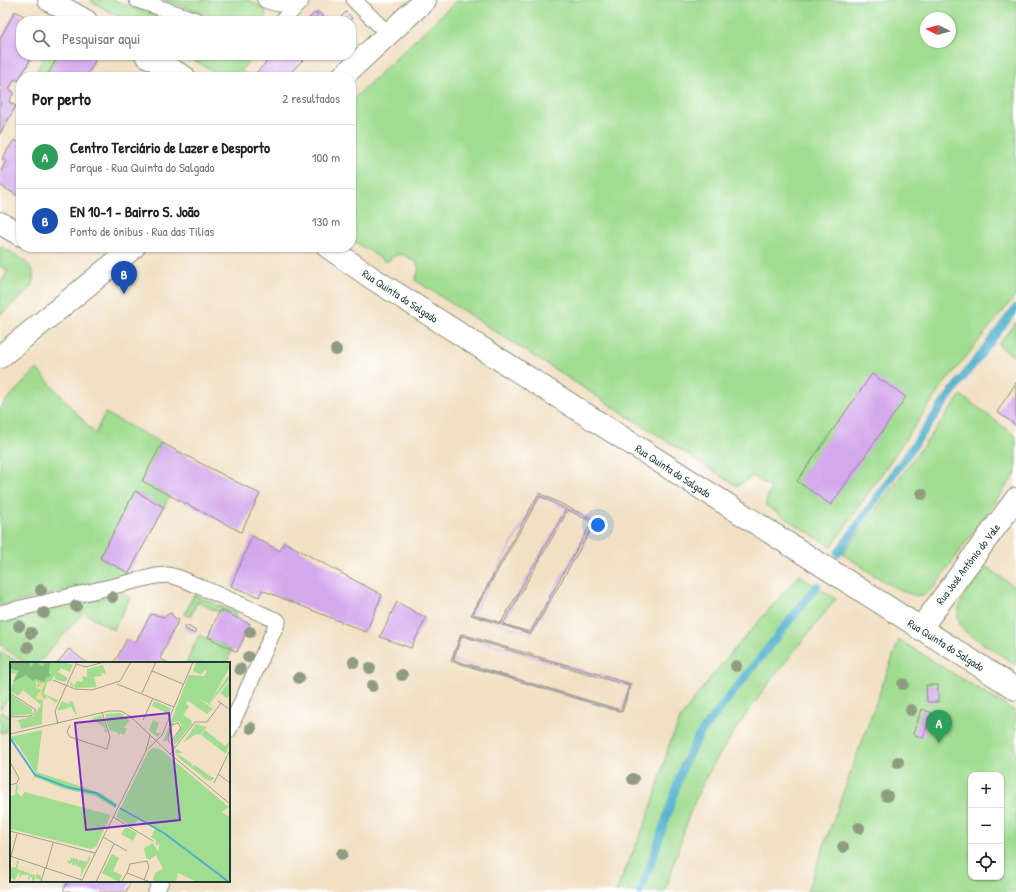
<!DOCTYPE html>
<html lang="pt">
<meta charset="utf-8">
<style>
:root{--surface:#fff;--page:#f2f2f2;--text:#222;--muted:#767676;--line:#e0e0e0;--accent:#1a73e8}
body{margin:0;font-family:"Patrick Hand",sans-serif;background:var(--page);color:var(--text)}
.controls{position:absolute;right:12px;bottom:12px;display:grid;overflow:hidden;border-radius:8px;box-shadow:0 1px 3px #0004}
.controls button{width:36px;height:36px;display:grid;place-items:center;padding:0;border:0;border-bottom:1px solid var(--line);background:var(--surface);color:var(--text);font:20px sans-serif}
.compass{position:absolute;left:920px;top:12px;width:36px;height:36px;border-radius:50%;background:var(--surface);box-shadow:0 1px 3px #0004;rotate:276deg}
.you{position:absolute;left:598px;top:525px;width:14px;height:14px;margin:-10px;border:3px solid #fff;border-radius:50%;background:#1a73e8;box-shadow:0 0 0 6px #1a73e833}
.badge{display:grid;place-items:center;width:26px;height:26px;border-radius:50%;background:var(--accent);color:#fff;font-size:13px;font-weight:700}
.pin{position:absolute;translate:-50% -33px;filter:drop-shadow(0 1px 2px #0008)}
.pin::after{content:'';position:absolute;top:21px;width:14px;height:12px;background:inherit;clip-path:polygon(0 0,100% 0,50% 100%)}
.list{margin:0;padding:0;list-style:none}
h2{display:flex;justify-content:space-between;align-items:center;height:52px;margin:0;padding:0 16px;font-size:17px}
h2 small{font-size:13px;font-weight:400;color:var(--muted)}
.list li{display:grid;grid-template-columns:26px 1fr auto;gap:12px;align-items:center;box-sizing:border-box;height:64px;padding:0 16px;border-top:1px solid var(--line)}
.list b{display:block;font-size:15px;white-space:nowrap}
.list p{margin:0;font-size:13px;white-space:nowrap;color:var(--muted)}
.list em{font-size:13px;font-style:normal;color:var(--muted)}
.icon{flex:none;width:22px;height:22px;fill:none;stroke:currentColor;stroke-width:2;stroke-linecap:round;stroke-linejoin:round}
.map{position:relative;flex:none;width:1016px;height:892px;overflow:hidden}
.search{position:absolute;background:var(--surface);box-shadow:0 1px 3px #0004;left:16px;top:16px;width:340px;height:44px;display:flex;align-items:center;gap:10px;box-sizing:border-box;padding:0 14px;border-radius:16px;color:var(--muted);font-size:15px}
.panel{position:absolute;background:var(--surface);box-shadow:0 1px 3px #0004;left:16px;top:72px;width:340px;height:180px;border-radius:16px}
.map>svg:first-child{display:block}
</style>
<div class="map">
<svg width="1016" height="892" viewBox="0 0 1016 892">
<rect width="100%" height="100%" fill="#fff"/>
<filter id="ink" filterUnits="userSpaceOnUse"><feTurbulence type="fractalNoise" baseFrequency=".025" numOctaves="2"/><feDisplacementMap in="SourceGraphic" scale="8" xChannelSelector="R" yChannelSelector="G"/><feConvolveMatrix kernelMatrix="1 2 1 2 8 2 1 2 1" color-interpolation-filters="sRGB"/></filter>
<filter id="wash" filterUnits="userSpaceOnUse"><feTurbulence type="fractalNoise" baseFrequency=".012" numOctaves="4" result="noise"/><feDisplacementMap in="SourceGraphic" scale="16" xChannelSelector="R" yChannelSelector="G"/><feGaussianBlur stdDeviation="0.9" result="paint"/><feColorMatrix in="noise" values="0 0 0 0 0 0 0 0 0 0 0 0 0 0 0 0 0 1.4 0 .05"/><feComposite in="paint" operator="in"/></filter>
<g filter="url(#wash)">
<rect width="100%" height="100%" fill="#f1e0c3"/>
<g fill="#a1dd91" stroke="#608d62" fill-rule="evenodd">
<path d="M89,0H116L123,4L173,21H126Z"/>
<path d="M163,0H248L264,8L266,13L265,18L262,21H227Z"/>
<path d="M457,0H1016V295L943,385L831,547L765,505L771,488L753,476L737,486L415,280L419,270L417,263L403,254L396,255L386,262L351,239V101ZM926,18H950V42H926Z"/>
<path d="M45,55H54L53,57L56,60L46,77H33Z"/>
<path d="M185,55H255L241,70L249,77H223Z"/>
<path d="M0,246C17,257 44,265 29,290L0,315V285L8,271L0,266Z"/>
<path d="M1016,322V358L998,345Z"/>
<path d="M37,369L95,434L105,413L162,443L142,481L170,495L164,507L135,492L100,558L129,573L128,576L0,606V407Z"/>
<path d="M961,395L1016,436V473L935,586C931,589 926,594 922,595C906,600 858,564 843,554Z"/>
<path d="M987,567L1016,588V665L964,631C946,609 973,584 987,567Z"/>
<path d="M799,575L836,599L768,684L733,733L705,779L689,815L665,892H616L646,821L655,796L669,745L681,718L697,695L719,667Z"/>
<path d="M123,593L130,598L113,630L83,612L39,663H26L0,645V621Z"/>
<path d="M194,595L238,614L236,617L220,610L219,612L197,602L190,617L185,614Z"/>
<path d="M199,635L209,640L210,638L232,650L226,663H186Z"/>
<path d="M899,640L1016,712V892H807ZM971,775H1001V877H971Z"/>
<path d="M0,651L19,663H11V696L0,709Z"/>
<path d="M0,711L11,718V723L5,732H0Z"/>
</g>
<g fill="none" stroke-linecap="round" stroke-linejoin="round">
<g stroke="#4baeca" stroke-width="8">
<path d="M838,553L946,400L1016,308"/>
<path d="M640,892L652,861L684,764L699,735L817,586"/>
</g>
</g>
<g id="blocks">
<g fill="#d4a8ec" fill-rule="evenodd">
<path d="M15,11L32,21H21V55H33L18,81L15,79L9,89L14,92L9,102L16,106L0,134V39Z"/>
<path d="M317,11L327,20L330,18L333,21H306L315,13L317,15Z"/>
<path d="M346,12L352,18L349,21H337Z"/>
<path d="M54,55H84L95,61L86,77H46L56,60L53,57Z"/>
<path d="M273,55H308L286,77H252Z"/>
<path d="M14,140L21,144V198L0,185V173L6,161L2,159Z"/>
<path d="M872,374L906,397L831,505L797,481Z"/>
<path d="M1016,383V425L997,412Z"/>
<path d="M162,443L260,494L241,532L142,481Z"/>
<path d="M135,491L164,507L129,573L100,558Z"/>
<path d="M539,493L596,521L531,634L471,615ZM540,496L566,509L501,623L473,614ZM568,510L592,522L530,632L503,624Z"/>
<path d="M252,536L280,551L284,542L382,595L366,632L262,590L259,597L231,586Z"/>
<path d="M397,602L426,618L411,648L380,637Z"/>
<path d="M220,610L250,624L237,652L208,637Z"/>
<path d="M171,613L174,618L179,619L160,658L168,663H114L127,639L135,643L151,614L165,617L168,614Z"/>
<path d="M186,625L196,631L195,634L185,629Z"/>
<path d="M461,634L631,684L622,712L451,661ZM462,636L629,686L621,710L453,660Z"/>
<path d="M69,649L87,663H57Z"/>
<path d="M926,685H938V702H927Z"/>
<path d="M922,709L932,713L923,738L913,734Z"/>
<path d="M68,881H131L126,892H63Z"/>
</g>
</g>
</g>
<g filter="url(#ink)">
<use href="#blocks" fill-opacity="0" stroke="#888e7c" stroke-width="1"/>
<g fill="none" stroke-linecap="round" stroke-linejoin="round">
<defs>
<g id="lane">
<path d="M137,0L199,21"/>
<path d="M265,0C277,5 287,6 299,2"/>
<path d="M354,0L389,35"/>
<path d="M282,21L301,1"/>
<path d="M0,613L156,576L168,575L180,578L278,621L229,730"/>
<path d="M156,892L161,881"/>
</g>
<g id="street">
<path d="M49,0L86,21"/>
<path d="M146,55L184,77"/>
<path d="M0,223L21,235"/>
<path d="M328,247L372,278L1016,689"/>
<path d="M920,629L1016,499"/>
</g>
<g id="primary">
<path d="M342,77L425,0"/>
<path d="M0,357L134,247"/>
</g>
</defs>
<use href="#lane" stroke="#888e7c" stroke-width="17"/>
<use href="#street" stroke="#888e7c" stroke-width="24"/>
<use href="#primary" stroke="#888e7c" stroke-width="24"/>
<use href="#lane" stroke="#fff" stroke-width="15"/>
<use href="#street" stroke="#fff" stroke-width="22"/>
<use href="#primary" stroke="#fff" stroke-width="22"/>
</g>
<g fill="#909c81">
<circle cx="336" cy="350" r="6"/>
<circle cx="922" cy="494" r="6"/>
<circle cx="41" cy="590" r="6"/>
<circle cx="112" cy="597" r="6"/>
<circle cx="76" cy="606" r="6"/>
<circle cx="44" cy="613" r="6"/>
<circle cx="19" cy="626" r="6"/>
<circle cx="250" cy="632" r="6"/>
<circle cx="31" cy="633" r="6"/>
<circle cx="28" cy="647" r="6"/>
<circle cx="248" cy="657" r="6"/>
<circle cx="354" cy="662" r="6"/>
<circle cx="736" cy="666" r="6"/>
<circle cx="370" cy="668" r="6"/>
<circle cx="240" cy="669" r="6"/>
<circle cx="402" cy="675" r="6"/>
<circle cx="299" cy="678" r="6"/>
<circle cx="903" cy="684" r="6"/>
<circle cx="372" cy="686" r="6"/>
<circle cx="911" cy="710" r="6"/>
<circle cx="251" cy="728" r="6"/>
<circle cx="898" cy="762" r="6"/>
<circle cx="633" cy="779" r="6"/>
<circle cx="887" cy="796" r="6"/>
<circle cx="859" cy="828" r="6"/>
<circle cx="843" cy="847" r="6"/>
<circle cx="342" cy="854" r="6"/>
</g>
</g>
<g text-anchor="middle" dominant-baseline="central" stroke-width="3" stroke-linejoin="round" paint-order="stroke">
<g font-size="11" fill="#1f3d34" stroke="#fff">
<text transform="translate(400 296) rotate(33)">Rua Quinta do Salgado</text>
<text transform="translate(673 471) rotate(33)">Rua Quinta do Salgado</text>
<text transform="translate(968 564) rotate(-53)">Rua José António do Vale</text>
<text transform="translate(946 645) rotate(32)">Rua Quinta do Salgado</text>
</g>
</g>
<g transform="translate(10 662)">
<rect width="220" height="220" fill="#f1e0c3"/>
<path d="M2,0H54L63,3L60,10L51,6L48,10L58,16L55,20L45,17V13L41,19L37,20L34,32L48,38L46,41L35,33L37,37L33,36L32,62L11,67L9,59L2,60L23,54L31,43L13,28L8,34L0,29L6,12L0,11ZM186,0H220V5L200,40L218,14L220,17L200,41L204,45L187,35L203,47L197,52L178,39L176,41L179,45L173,53L181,58L182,62L165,83L163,79L172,64L169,60H164L157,79H153L179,13L194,14L197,9L195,8L191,13L183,9ZM93,3L96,12L91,11L92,14L84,15L87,25L66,26L60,23L61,19L64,24L67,19L73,20L72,14L77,15V7ZM220,19V33L217,36L210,31ZM0,32L22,47V52L0,54ZM52,39L59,42L60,39L63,40L67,53L64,54L66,53L61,45L47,49ZM144,39L161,46L159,52L142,44ZM110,51L120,59L114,65L117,67L114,73L110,71L109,74L108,71L101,68L100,71L95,52ZM91,53L93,56L97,71L94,70L95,66L81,57ZM143,58L149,61L146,70L151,72L147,75L139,68ZM186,62L197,65L190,73L186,72L173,81ZM32,68L27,110L91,131L107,142L105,146L85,134L51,126L28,116H24L19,123L26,112L9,84L0,75ZM195,68L215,84L220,79L216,92L191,73ZM143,86L150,87L219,145L212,150L220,155V220H187L168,211L166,220L143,219L145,211L153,207L146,193L140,198L136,196L134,186L143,181L148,189L150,182L146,183V178L141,175L145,167L155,171L111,145L138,90ZM167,87L173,91H166L181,101L182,104L185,103L201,115H204L202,119L197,118L170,97L164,90ZM8,122L7,130L11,135L15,130L101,153L86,185L81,187L0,167V134L5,133L6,123ZM110,146L128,157L123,165L106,155ZM116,165L127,171L123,179L111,172ZM80,192V197L70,215L72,206L66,204V200L65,204L62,203L63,200L59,202L57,198L56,201L57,198L60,199L61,196L68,197V201L69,198L77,200ZM102,192L109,196L103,209L112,213L109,220L92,211ZM7,199H9L7,207L12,209L14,206L13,209L19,211L21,204L19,212L25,213V216L28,208L27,212L31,214V218L25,216L23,220L21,214L17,220L19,213H12L13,211L10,216L9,210L5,218L0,216V206L6,205Z" fill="#a1dd91"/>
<path d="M2,0H20V5L26,0L33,5L35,0H40L39,11L41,14L36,15L35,20L26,17L23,19L16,13L3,20L9,9L2,7L0,4Z" fill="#80bc7b"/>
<path d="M26,18L28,21L31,20L27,23L28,26L32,21H35L31,30L34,39L25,36L31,28L26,26Z" fill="#eeda9e"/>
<path fill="none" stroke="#4baeca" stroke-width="2" d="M0,76L25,113L57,125L86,131L106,144M110,146L154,171L219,220"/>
<path fill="none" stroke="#9d9f8a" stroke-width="1" d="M66,2L76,5L94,0M142,9L173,22M43,18L65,27L82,28L110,19L121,0M107,22L164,45M0,31L26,48L21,54L0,55M132,31L146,0M208,39L220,48M133,58L143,36M48,62L45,49L67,0M60,63L57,70L60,75L97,87L100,75L92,50M0,72L99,49H111L120,54L160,92L220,142M162,82V78L171,66L168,61L161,63L158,76L159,80L165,85M138,87L152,73L183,0M160,92L185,60H197L211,41M0,100L9,116L7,121L0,123M208,112L220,121M204,121L220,88M103,155L143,179M0,169L85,191M93,175L117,189M0,194L72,218M1,194L7,172M36,206L43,181M117,211L120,202L137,199L139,205L134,218M31,220L35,206M71,220L136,89L140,73M86,220L104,182M111,220L117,211L140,220"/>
<path fill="#7b2cbf" fill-opacity="0.15" stroke="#7b2cbf" stroke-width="2" d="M159,51L170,158L76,168L65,61Z"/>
<rect width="220" height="220" fill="none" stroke="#1f3d34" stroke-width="2"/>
</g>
</svg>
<div class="controls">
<button>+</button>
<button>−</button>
<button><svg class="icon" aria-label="locate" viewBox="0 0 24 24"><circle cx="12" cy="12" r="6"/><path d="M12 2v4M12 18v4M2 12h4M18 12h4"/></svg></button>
</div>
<svg class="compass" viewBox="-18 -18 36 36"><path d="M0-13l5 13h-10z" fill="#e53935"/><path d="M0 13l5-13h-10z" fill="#767676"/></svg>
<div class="you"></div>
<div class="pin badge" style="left:939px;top:743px;background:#2e9e5b">A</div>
<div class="pin badge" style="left:124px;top:294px;background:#1a4fb4">B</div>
<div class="search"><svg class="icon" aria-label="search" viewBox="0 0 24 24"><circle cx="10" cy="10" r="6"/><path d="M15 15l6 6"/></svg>Pesquisar aqui</div>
<section class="panel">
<h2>Por perto<small>2 resultados</small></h2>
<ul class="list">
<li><span class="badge" style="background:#2e9e5b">A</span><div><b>Centro Terciário de Lazer e Desporto</b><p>Parque · Rua Quinta do Salgado</p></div><em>100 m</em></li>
<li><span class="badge" style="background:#1a4fb4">B</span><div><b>EN 10-1 - Bairro S. João</b><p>Ponto de ônibus · Rua das Tílias</p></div><em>130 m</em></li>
</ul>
</section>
</div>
